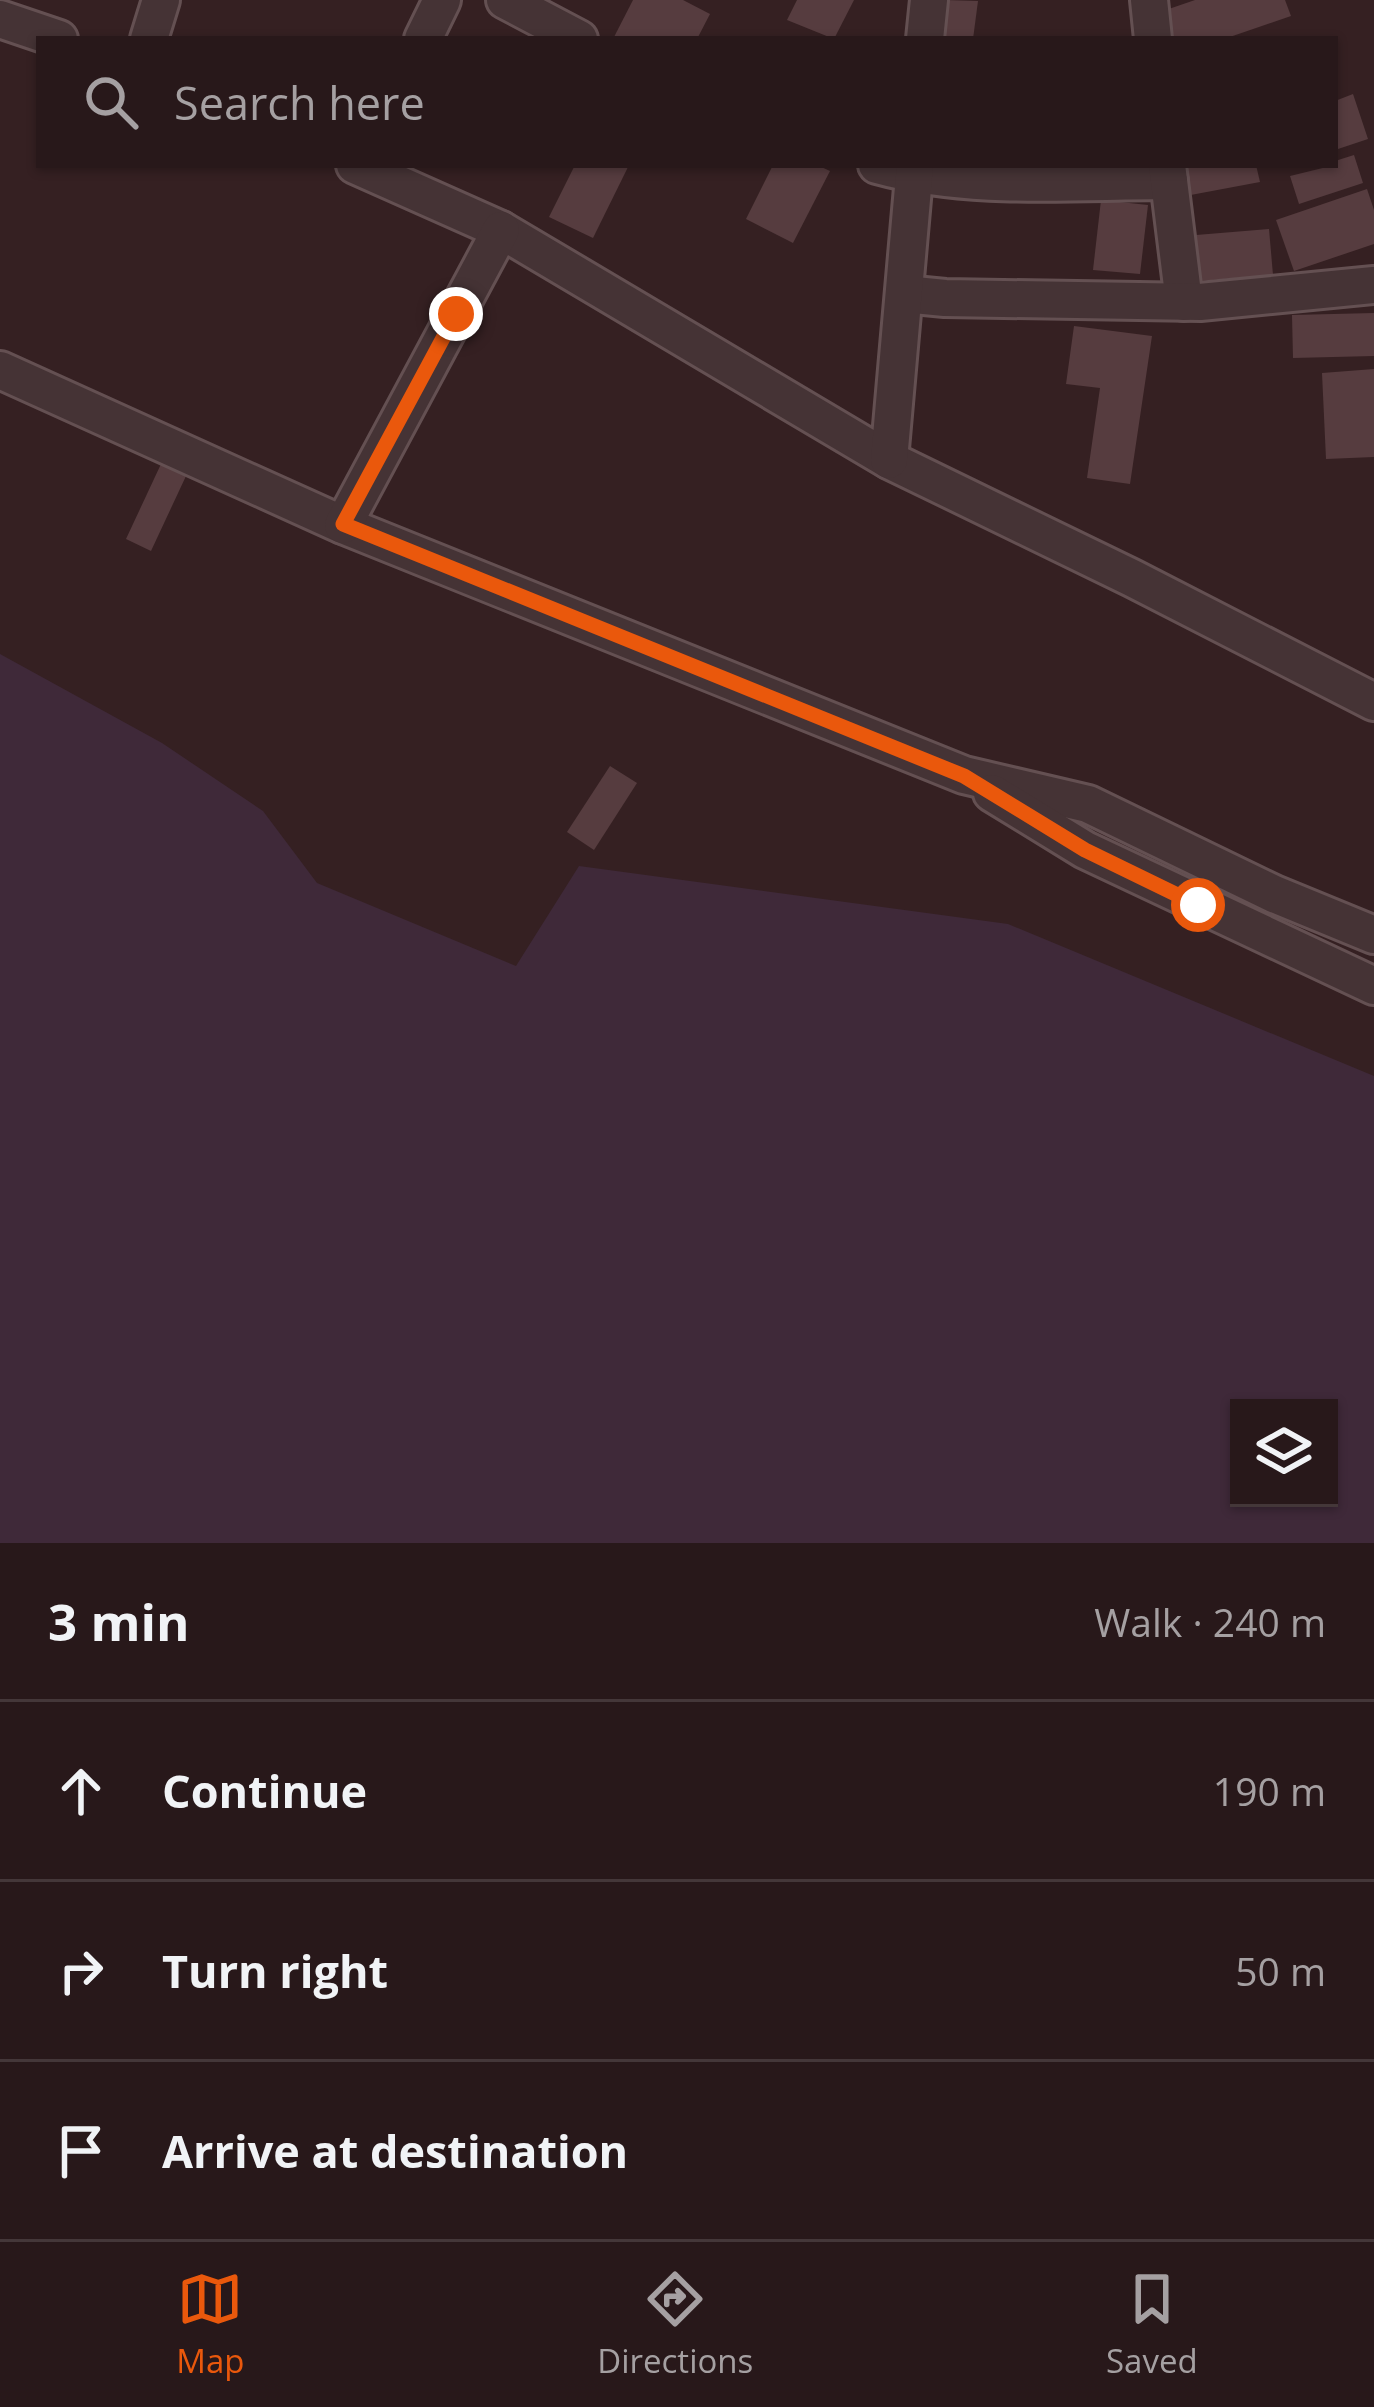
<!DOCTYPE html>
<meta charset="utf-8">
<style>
:root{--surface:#28181a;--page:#302123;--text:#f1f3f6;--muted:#a5a0a2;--line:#443739;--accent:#ea580c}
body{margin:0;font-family:"Open Sans",sans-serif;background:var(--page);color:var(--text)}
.controls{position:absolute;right:36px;bottom:36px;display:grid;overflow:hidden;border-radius:0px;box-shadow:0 3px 9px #0004}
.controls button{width:108px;height:108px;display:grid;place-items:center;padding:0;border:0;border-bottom:3px solid var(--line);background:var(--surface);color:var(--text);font:60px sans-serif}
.stop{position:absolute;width:36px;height:36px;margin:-27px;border:9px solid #ea580c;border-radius:50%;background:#fff}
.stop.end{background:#ea580c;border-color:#fff;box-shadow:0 3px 12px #0008}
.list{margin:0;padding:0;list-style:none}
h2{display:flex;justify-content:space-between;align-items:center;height:156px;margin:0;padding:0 48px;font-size:51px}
h2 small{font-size:39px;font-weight:400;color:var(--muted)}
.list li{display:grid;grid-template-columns:78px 1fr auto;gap:36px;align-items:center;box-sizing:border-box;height:180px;padding:0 48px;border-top:3px solid var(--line)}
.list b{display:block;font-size:45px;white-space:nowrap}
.list em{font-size:39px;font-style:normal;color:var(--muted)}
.icon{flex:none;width:66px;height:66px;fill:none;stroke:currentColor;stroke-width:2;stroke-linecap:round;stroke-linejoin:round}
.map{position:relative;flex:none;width:1374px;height:1543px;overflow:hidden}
.search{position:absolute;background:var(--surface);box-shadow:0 3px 9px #0004;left:36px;right:36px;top:36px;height:132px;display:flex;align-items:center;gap:30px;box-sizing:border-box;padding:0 42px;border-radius:0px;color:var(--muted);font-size:45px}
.sheet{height:696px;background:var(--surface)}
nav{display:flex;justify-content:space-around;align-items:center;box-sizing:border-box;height:168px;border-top:3px solid var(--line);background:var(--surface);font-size:33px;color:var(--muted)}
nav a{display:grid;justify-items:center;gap:6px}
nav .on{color:var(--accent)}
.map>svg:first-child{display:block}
</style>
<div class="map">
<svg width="1374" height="1543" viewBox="0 0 1374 1543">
<rect width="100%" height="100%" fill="#352022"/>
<path fill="#3f2939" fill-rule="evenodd" d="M0,654L162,743L263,811L317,883L516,966L579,866L1008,924L1374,1076V1543H0ZM1239,1408H1329V1498H1239Z"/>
<g fill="#563c3f">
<path d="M633,0H683L710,14L697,39H613Z"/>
<path d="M797,0H854L834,39L787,20Z"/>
<path d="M944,0L978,1L973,39H939Z"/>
<path d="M1195,0H1285L1291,16L1224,39H1169L1160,12Z"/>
<path d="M1353,94L1368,139L1335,150V101Z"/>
<path d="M1354,155L1363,183L1299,204L1290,176L1335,165V161Z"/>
<path d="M575,165H629L593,238L549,217Z"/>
<path d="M773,165H817L830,171L793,243L746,219Z"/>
<path d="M1174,165H1256L1260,182L1180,197Z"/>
<path d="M1367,189L1374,210V244L1294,271L1276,220Z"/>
<path d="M1101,200L1148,205L1140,274L1093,270Z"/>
<path d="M1269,229L1273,275L1187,282L1184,236Z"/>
<path d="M1374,313V356L1293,358L1292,315Z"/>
<path d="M1074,326L1152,336L1130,484L1087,478L1100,388L1066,384Z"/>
<path d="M1374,369V457L1326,459L1322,373Z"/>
<path d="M161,464L186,476L151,551L126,539Z"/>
<path d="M610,766L637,783L594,850L567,832Z"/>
</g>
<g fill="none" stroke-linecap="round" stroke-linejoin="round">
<defs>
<g id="minor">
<path d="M505,0L579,39"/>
<path d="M1149,0L1153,39"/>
<path d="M0,19L59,39"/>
<path d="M149,39L161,0"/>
<path d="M423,39L442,0"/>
<path d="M925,39L929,0"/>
<path d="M355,165L501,230L889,460L1132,578L1374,702"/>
<path d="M877,165C971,191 1072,181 1169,181"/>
<path d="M1167,165L1184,302"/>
<path d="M904,294L945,298L1200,302L1374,285"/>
<path d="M0,370L343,525L964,775L1088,804L1274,894L1374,935"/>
<path d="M889,460L915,165"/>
<path d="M343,525L501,230"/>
<path d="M992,793L1085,850L1374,986"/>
</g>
</defs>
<use href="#minor" stroke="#645052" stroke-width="42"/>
<use href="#minor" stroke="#453335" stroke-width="36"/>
</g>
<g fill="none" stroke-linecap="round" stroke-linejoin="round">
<path stroke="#ea580c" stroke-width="15" d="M456,314L343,524L964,776L1085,850L1198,905"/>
</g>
</svg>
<div class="controls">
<button><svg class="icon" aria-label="layers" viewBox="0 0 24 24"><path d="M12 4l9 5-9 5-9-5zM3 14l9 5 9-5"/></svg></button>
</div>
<div class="stop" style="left:1198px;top:905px"></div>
<div class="stop end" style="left:456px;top:314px"></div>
<div class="search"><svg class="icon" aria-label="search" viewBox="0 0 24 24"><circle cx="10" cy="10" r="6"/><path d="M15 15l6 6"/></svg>Search here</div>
</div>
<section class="sheet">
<h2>3 min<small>Walk · 240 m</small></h2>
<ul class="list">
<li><svg class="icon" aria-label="ahead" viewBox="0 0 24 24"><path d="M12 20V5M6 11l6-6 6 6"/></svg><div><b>Continue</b></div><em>190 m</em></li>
<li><svg class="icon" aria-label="right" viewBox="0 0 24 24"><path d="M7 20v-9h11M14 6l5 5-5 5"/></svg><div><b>Turn right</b></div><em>50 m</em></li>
<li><svg class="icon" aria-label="arrive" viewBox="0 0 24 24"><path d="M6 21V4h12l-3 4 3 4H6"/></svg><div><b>Arrive at destination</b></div></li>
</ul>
</section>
<nav>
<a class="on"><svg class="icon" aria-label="map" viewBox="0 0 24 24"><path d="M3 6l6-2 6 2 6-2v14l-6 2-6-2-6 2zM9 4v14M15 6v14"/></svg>Map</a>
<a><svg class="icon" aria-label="directions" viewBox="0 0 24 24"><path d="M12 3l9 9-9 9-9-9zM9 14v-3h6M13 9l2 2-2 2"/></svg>Directions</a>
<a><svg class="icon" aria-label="saved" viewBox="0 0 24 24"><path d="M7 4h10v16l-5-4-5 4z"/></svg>Saved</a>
</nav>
